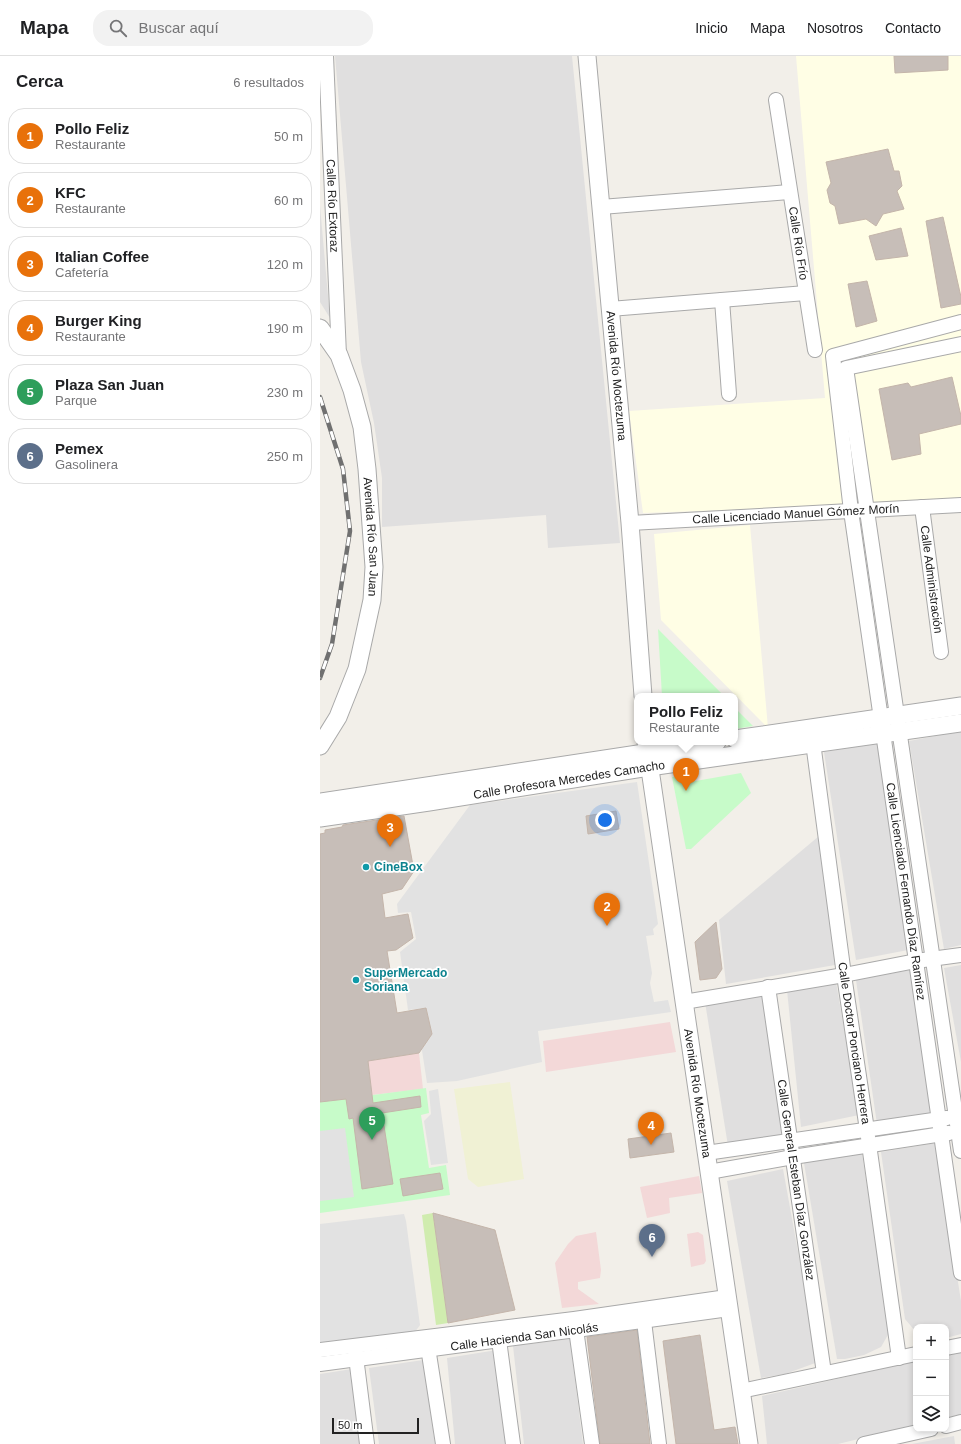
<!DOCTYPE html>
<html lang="es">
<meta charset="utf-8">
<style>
:root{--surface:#fff;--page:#f2f2f2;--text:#202124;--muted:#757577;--line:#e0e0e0;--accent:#7c3aed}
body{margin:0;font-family:Arial,sans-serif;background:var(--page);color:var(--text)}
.controls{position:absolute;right:12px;bottom:12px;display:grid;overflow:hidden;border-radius:8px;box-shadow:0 2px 6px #0003}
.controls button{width:36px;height:36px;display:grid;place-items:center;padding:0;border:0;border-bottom:1px solid var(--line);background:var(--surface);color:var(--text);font:20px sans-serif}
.scale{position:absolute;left:12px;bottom:10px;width:87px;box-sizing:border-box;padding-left:4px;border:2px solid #222;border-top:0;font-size:11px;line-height:14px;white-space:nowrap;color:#222;-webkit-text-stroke:3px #fff;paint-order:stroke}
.you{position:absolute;left:285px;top:764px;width:14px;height:14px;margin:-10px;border:3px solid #fff;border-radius:50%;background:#1a73e8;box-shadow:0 0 0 6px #1a73e833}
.badge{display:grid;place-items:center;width:26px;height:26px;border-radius:50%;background:var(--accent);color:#fff;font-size:13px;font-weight:700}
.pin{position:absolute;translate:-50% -33px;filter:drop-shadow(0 1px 2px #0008)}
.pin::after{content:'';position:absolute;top:21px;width:14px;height:12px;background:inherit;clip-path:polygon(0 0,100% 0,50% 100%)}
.popup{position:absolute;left:314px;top:637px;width:104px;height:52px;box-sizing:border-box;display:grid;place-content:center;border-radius:8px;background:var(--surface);filter:drop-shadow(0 1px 3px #0005);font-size:13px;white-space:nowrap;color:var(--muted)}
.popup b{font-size:15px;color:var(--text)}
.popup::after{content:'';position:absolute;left:50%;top:100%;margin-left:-8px;border:8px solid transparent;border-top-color:var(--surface)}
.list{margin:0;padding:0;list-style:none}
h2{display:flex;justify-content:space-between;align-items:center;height:52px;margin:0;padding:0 16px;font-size:17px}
h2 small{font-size:13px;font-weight:400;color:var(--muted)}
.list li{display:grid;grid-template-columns:26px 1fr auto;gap:12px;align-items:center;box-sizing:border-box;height:56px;margin:0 8px 8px;padding:0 8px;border:1px solid var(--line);border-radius:16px}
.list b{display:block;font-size:15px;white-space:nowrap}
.list p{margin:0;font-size:13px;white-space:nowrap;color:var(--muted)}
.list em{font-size:13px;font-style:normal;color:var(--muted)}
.icon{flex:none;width:22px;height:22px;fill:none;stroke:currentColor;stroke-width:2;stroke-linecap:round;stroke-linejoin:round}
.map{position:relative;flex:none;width:641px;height:1388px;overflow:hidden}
header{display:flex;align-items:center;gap:24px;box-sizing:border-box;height:56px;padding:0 20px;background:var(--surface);border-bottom:1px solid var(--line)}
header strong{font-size:19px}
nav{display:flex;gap:22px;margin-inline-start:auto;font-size:14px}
.search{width:280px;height:36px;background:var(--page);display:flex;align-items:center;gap:10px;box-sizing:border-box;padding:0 14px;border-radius:16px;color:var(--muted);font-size:15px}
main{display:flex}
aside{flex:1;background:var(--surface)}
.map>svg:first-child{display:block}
</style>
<header>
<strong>Mapa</strong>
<div class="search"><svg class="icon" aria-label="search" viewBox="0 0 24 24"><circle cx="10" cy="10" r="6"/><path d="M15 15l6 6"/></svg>Buscar aquí</div>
<nav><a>Inicio</a><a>Mapa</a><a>Nosotros</a><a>Contacto</a></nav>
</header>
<main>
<aside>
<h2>Cerca<small>6 resultados</small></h2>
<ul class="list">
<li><span class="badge" style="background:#e8710a">1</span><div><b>Pollo Feliz</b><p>Restaurante</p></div><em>50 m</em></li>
<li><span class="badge" style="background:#e8710a">2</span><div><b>KFC</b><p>Restaurante</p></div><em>60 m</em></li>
<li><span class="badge" style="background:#e8710a">3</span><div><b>Italian Coffee</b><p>Cafetería</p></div><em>120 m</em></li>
<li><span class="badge" style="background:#e8710a">4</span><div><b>Burger King</b><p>Restaurante</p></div><em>190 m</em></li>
<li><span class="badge" style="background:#2e9e5b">5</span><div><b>Plaza San Juan</b><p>Parque</p></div><em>230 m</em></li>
<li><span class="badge" style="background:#5c6f8a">6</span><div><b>Pemex</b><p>Gasolinera</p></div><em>250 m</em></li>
</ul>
</aside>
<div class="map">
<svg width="641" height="1388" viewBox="0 0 641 1388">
<rect width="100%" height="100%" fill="#f2efe9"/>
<g fill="#e0dfdf">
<path d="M15,0H252L300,487L228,492L226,459L62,471V422L54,367L41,306Z"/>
<path d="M0,150L10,262L0,246Z"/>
<path d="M641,675V889L624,893L589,685Z"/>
<path d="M559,687L588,894L536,904L504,696Z"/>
<path d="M499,780L515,909L406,928L399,864Z"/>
<path d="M641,909V1006L624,912Z"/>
<path d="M595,913L616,1056L557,1068L536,924Z"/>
<path d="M516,926L539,1059L481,1071L467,934Z"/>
<path d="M443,939L463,1078L408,1090L385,946Z"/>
<path d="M616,1087L641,1245V1278L626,1282V1271H596V1276L585,1263L561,1096Z"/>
<path d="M542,1097L569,1277L561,1291L544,1299L525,1303H517L484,1107Z"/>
<path d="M463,1113L498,1306L465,1318L441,1322L407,1125Z"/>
<path d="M250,1283L263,1388H204L193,1290Z"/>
<path d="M177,1294L189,1388H135L127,1302Z"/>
<path d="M641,1295V1358L626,1362V1299Z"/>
<path d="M103,1304L115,1388H59L49,1312Z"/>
<path d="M596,1305V1369L518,1388H447L442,1340Z"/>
<path d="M32,1313L42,1388H0V1318Z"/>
<path d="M634,1380L635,1388H592Z"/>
</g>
<g fill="#f3d8d8">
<path d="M350,966L356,996L226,1016L223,985Z"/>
<path d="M99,997L103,1033L52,1039L48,1005Z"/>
<path d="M379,1120L382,1137L349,1142L350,1157L327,1162L320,1131Z"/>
<path d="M276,1176L281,1214L280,1222L258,1226V1233L279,1248L242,1252L235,1207L248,1188L256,1180Z"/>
<path d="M378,1176L383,1179L386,1205L384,1208L371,1211L367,1178Z"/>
</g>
<g fill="#fffee5">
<path d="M476,0H641V446L323,457L309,355L505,342Z"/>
<path d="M430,469L448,672L341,564L334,478Z"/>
</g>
<path fill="#f0f1d4" d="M190,1026L204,1123L158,1131L148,1123L134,1033Z"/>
<path fill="#d0ecaf" d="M113,1157L128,1267L116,1269L102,1159Z"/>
<g fill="#c7fbc9">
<path d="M338,573L404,640H342Z"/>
<path d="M415,652L433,670L415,673Z"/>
<path d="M421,717L431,737L371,793H366L352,721L367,719L370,726Z"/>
<path d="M106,1032L109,1057L101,1059L109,1112L126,1109L130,1139L0,1157V1046Z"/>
</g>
<g fill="#e2e2e2">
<path d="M317,726L338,868L333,873L334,879L326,880L332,917L330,927L334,946L348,944L351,956L218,975L222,1006L137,1025L107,1027L101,988L112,978L106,952L88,954L80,896L96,883L91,856L78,857L77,848L150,749Z"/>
<path d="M118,1033L128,1107L111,1109L104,1065L111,1058L109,1035Z"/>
<path d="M25,1072L34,1141L0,1145V1075Z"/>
<path d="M84,1158L86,1165L100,1269L92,1280L37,1286L32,1283L10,1285L6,1289L0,1290V1168Z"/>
</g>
<g fill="#c7beb8" stroke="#c4b5aa">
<path d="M574,0H628V14L575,17Z"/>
<path d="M568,93L574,115H579L582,130L577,135L584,153L563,158L556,170L546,163L519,168L515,150L510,147L507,134L511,127L506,106Z"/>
<path d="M623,161L641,241V248L621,252L606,165Z"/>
<path d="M581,172L588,200L556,204L549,180Z"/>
<path d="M547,225L557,265L536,271L528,228Z"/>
<path d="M632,321L641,360V368L599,378L601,398L572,404L559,333L588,327L591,331Z"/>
<path d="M296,755L299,773L268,778L266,760Z"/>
<path d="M84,760L94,815L82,833L62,838L65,862L88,858L93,882L76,894L67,895L77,957L106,952L112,978L99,997L48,1005L53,1047L100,1040L101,1051L62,1057L73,1128L42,1133L33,1062L29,1063L26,1043L0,1046V778L5,777V774L22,771L23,769Z"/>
<path d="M396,866L402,913L396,922L380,924L375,886Z"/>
<path d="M351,1077L354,1096L310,1102L308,1083Z"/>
<path d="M120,1117L123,1133L83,1140L80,1123Z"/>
<path d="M113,1157L175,1174L195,1254L128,1267Z"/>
<path d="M317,1274L330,1388H280L267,1281Z"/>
<path d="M380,1279L394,1374L415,1371L418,1388H356L343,1285Z"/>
</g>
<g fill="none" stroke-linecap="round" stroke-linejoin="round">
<defs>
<g id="minor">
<path id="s1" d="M6,0L19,299"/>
<path id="s2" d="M456,44L495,294"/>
<path d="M281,151L469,136"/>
<path d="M402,244L409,338"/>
<path d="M290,253L486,237"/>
<path id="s3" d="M641,266L513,300L531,455L641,1217"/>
<path d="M641,288L526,312L641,1095"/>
<path id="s4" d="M602,451L621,596"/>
<path id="s5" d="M310,467L641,449"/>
<path id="s6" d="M492,679L524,919L547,1074L579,1302"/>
<path id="s7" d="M448,931L504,1317"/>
<path d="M364,946L524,919L596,905L641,899"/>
<path d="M386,1097L627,1062"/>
<path d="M389,1116L473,1101L629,1077"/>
<path d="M324,1265L339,1388"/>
<path d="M255,1266L272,1388"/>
<path d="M179,1284L193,1388"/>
<path d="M107,1285L123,1388"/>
<path d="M626,1292L641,1289"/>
<path d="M35,1293L47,1388"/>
<path d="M0,1294L254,1263L407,1241"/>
<path id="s8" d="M0,1308L256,1274L409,1253"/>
<path d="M421,1335L596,1298"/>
<path d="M626,1370L641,1366"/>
<path d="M544,1388L611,1373"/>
</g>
<g id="tertiary">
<path id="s9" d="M267,0L310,467L323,640"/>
<path id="s10" d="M0,272L19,299L32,334L42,371L47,413L54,511L52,544L37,613L18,661L0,690"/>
<path d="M415,683L641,650"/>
<path id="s11" d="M326,686L429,1388"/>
<path d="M0,746L397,686"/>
<path id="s12" d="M0,762L109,746L329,711L641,667"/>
</g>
</defs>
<use href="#minor" stroke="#a9a9a9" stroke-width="16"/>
<use href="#tertiary" stroke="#a9a9a9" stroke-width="19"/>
<use href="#minor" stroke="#fff" stroke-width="14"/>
<use href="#tertiary" stroke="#fff" stroke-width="17"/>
<defs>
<path id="rail" d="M0,341L23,413L30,475L12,588L0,622"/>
</defs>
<use href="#rail" stroke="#707070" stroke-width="4.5"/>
<use href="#rail" stroke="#fff" stroke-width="3" stroke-dasharray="9" stroke-linecap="butt"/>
</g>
<g fill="#0f9aa8" stroke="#fff" stroke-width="1.5">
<circle cx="46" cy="811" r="4"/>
<circle cx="36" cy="924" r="4"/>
</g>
<g text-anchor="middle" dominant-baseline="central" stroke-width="3.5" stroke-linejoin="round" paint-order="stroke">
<g font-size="12" fill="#222" stroke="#fff">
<text stroke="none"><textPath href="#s1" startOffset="150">Calle Río Extoraz</textPath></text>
<text stroke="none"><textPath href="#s2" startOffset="145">Calle Río Frío</textPath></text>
<text stroke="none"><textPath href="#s9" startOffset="321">Avenida Río Moctezuma</textPath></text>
<text stroke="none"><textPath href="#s5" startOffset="166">Calle Licenciado Manuel Gómez Morín</textPath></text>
<text stroke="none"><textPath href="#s10" startOffset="219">Avenida Río San Juan</textPath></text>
<text stroke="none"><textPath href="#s4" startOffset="73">Calle Administración</textPath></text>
<text stroke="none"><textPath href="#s12" startOffset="252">Calle Profesora Mercedes Camacho</textPath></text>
<text stroke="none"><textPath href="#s3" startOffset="673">Calle Licenciado Fernando Díaz Ramírez</textPath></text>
<text stroke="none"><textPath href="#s6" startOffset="311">Calle Doctor Ponciano Herrera</textPath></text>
<text stroke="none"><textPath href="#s11" startOffset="355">Avenida Río Moctezuma</textPath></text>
<text stroke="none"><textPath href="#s7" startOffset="195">Calle General Esteban Díaz González</textPath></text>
<text stroke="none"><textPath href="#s8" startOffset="206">Calle Hacienda San Nicolás</textPath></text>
</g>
<g font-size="12" font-weight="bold" fill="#0d838f" stroke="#fff" text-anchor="start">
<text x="54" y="811">CineBox</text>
<text x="44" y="917">SuperMercado<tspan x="44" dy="14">Soriana</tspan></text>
</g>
</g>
</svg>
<div class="controls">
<button>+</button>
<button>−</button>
<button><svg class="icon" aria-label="layers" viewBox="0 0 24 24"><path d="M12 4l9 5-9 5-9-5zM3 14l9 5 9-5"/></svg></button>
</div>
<div class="scale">50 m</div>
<div class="you"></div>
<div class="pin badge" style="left:366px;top:735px;background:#e8710a">1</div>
<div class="popup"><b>Pollo Feliz</b>Restaurante</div>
<div class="pin badge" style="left:287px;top:870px;background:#e8710a">2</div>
<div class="pin badge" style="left:70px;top:791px;background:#e8710a">3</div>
<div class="pin badge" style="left:331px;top:1089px;background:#e8710a">4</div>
<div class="pin badge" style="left:52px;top:1084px;background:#2e9e5b">5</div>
<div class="pin badge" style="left:332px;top:1201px;background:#5c6f8a">6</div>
</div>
</main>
